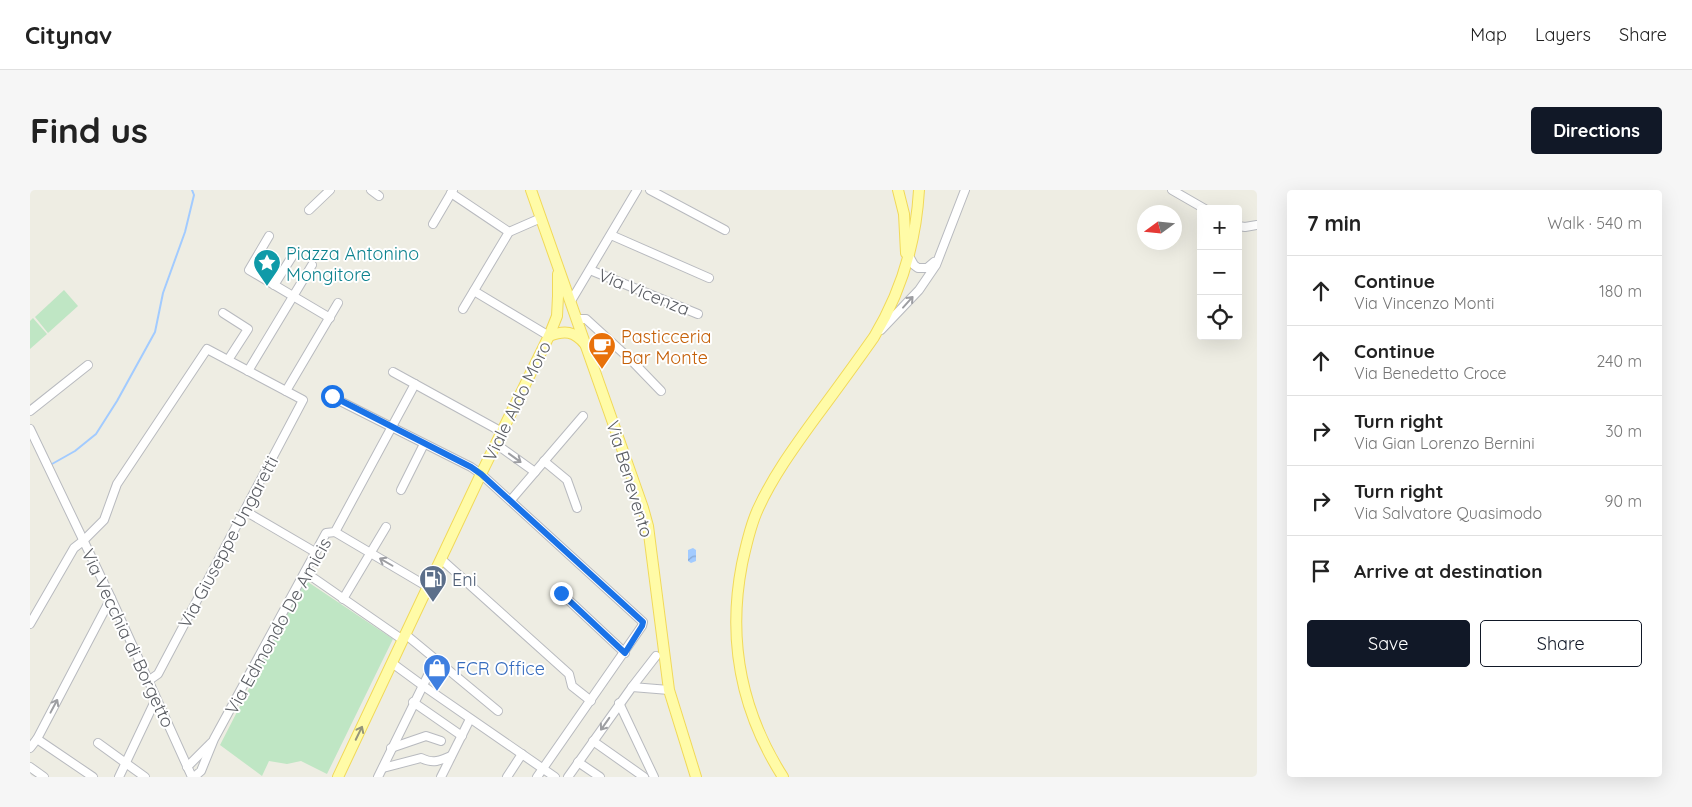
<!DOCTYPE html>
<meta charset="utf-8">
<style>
:root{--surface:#fff;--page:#f6f6f6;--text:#222;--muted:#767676;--line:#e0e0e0;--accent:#111827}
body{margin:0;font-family:Quicksand,sans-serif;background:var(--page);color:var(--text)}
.controls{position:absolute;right:15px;top:15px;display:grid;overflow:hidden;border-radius:5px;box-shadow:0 5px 20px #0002}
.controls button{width:45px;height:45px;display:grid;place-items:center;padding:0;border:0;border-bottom:1px solid var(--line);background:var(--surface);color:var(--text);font:25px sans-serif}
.compass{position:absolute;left:1107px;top:15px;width:45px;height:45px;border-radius:50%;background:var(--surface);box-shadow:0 5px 20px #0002;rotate:255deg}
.stop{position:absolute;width:15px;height:15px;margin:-11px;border:4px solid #1a73e8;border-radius:50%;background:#fff}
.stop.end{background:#1a73e8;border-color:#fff;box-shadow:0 1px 5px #0008}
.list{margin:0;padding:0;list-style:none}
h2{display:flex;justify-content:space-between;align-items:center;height:65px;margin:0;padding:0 20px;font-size:21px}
h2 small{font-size:16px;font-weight:400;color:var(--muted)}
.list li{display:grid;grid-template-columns:32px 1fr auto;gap:15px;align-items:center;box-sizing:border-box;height:70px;padding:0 20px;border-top:1px solid var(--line)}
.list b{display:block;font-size:19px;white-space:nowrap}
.list p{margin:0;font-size:16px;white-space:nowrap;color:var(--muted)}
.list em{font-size:16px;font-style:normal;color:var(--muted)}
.actions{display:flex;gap:10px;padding:15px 20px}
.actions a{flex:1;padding:11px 0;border:1px solid var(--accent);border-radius:5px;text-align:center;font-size:18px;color:var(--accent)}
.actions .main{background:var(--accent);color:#fff}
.icon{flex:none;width:28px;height:28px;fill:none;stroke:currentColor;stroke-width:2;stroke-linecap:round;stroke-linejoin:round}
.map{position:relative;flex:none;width:1227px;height:587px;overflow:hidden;border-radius:5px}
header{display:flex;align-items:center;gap:30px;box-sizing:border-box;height:70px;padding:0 25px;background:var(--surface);border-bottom:1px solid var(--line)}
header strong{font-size:24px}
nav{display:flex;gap:28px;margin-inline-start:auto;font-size:18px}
.intro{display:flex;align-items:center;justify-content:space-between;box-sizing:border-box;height:120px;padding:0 30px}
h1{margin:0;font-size:35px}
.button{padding:12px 22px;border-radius:5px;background:var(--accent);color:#fff;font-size:18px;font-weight:700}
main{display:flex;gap:30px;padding:0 30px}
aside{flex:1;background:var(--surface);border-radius:5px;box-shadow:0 5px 20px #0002}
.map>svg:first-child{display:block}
</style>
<header>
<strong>Citynav</strong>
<nav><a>Map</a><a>Layers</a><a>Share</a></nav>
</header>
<div class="intro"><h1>Find us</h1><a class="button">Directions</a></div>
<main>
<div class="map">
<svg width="1227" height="587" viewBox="0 0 1227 587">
<defs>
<pattern id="water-waves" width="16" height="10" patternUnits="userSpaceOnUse" patternTransform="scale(1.25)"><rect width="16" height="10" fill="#a2cbff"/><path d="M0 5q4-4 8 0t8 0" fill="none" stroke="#87a8d2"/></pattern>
</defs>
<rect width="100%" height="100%" fill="#eeede3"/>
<g fill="#bfe6c4">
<path d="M34,100L48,116L18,143L5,127Z"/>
<path d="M3,128L17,144L0,159V131Z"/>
<path d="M275,390L363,449L297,584L271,571L257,574L239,571L232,586L190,555Z"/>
</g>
<path fill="url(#water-waves)" d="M663,358L666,360V371L661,373L658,371V360Z"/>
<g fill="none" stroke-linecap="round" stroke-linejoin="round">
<path stroke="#a2cbff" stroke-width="2" d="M22,274L45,261L66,244L87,211L125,142L133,103L155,42L164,5L162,0"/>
<defs>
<g id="minor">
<path d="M341,0L349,6"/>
<path d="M620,0L695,40"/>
<path d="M1142,0L1175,19"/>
<path d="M421,3L479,42"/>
<path d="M279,20L300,0"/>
<path d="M403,34L423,0"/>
<path d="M1208,36L1215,37L1227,35"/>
<path d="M581,45L679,88"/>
<path d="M239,46L219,80L300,128"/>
<path d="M879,66L884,75L888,78H897L904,72"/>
<path d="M560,80L668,124"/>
<path d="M244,95L263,65"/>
<path d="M444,101L519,146"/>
<path d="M541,111L607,0"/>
<path d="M433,119L479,42L511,28"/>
<path d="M193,123L218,139L198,170"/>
<path d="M548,129H556L602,171L631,201"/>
<path d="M851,140L889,100L906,75L935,0"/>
<path d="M218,181L282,75"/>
<path d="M363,182L472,242"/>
<path d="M256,201L308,113"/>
<path d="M302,207L441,277L451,284L613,432L612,436L507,587"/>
<path d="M0,221L58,175"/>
<path d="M0,239L81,408L162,587"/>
<path d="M466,254L505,282"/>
<path d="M514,271L537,290L547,318"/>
<path d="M371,300L394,254"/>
<path d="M481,310L553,226"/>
<path d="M215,321L285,362"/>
<path d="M305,342L398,397"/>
<path d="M411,369L539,484L542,496L561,511"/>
<path d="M275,382L373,450"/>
<path d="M531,403L595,463"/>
<path d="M313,409L356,337"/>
<path d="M0,434L44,358L53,351L74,330L87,294L177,159L273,210L128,484L118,491"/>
<path d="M375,444L468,521"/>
<path d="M362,473L392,495L525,587"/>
<path d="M602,497L626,466"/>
<path d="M383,512L432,546"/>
<path d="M589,513L624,587"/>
<path d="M7,549L63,587"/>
<path d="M563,551L614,587"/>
<path d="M68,553L115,587"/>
<path d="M0,558L7,549L81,408"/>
<path d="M361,558L396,546L411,551"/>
<path d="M548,572L570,587"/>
<path d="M0,577L14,587"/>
<path d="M157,577L181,553"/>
<path d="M353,578L391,568C404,574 408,571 421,566"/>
<path d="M89,587L126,509"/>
<path d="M164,587L171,581L184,549L296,343L305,342L385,194"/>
<path d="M348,587L406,469"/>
<path d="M411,587L440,529"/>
<path d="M477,587L492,564"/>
<path d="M538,587L602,497L639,500"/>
</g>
<g id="major">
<path d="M501,0L613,318L618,336L639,500L666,587"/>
<path d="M868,0L874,24L876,63"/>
<path d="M519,146C535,140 544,141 555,154"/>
<path d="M308,587L451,284L519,146L527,126L528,106V84"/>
<path d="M753,587C711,521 697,451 712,374C716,356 720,336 728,319C743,286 765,256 786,227C806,200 825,174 844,147C871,102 886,53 889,0"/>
</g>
</defs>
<use href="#minor" stroke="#b8babf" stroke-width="10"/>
<use href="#major" stroke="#f1d959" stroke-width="12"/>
<use href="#minor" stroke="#fff" stroke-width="8"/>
<use href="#major" stroke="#fffba7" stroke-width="10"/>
</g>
<defs><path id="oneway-shaft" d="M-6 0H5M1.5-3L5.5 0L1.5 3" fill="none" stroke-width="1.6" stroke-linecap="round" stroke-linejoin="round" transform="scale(1.25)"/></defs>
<g stroke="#9d9ea2">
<use href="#oneway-shaft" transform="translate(878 112) rotate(-48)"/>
<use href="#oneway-shaft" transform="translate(485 268) rotate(36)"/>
<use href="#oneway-shaft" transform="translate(356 372) rotate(-150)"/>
<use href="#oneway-shaft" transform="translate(24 516) rotate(-62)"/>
<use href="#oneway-shaft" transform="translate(575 534) rotate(125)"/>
</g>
<use stroke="#94957b" href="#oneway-shaft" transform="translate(329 543) rotate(-64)"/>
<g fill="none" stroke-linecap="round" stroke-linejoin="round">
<path stroke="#1a73e8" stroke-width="6" d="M302,206L441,277L451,284L613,432L612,436L595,463L531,403"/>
</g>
<defs>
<symbol id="sight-pin" viewBox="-11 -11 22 30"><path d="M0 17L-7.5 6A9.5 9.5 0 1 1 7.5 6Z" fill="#0f9aa8" stroke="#fff"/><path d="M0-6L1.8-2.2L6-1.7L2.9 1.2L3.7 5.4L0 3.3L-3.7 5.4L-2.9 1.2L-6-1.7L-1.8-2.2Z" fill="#fff"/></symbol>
<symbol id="cafe-pin" viewBox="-11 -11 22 30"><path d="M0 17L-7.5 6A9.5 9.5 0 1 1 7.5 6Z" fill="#e8710a" stroke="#fff"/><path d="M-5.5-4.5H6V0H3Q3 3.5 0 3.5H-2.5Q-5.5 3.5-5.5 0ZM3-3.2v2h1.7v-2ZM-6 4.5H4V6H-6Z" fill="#fff"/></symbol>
<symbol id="fuel-pin" viewBox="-11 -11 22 30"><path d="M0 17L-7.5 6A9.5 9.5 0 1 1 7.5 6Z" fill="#5c6f8a" stroke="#fff"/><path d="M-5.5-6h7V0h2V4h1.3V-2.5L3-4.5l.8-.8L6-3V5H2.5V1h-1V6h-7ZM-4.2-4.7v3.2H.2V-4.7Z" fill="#fff"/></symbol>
<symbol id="shop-pin" viewBox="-11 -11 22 30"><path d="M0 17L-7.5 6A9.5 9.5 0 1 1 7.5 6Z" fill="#3f7fe0" stroke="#fff"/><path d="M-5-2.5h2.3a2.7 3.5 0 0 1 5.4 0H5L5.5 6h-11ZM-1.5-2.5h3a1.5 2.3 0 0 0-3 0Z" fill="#fff"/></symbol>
</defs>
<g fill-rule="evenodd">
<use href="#sight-pin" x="221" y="57" width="32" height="43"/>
<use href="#cafe-pin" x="556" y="140" width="32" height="43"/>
<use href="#fuel-pin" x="387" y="373" width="32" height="43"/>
<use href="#shop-pin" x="391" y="462" width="32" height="43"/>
</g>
<g text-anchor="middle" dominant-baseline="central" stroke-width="4" stroke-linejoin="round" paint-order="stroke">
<g font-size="18" fill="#0d838f" stroke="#fff" text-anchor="start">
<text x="256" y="63">Piazza Antonino<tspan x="256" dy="21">Mongitore</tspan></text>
</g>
<g font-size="18" fill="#5b5e64" stroke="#fff">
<text transform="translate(614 102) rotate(22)">Via Vicenza</text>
<text transform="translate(487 211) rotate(-64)">Viale Aldo Moro</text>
<text transform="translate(600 289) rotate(73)">Via Benevento</text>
<text transform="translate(198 352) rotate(-62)">Via Giuseppe Ungaretti</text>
<text transform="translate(248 436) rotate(-61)">Via Edmondo De Amicis</text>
<text transform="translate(98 448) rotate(65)">Via Vecchia di Borgetto</text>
</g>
<g font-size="18" fill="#c56008" stroke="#fff" text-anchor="start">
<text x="591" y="146">Pasticceria<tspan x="591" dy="21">Bar Monte</tspan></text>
</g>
<g font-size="18" fill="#4e5e75" stroke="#fff" text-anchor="start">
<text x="422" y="389">Eni</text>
</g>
<g font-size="18" fill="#366cbe" stroke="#fff" text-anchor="start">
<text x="426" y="478">FCR Office</text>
</g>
</g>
</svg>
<div class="controls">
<button>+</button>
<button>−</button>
<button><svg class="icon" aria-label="locate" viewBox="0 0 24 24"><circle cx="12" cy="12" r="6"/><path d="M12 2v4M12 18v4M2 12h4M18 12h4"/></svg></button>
</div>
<svg class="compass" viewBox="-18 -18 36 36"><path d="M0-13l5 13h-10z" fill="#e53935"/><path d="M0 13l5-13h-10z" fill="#767676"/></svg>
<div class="stop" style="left:302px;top:206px"></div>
<div class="stop end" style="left:531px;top:403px"></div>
</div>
<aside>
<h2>7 min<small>Walk · 540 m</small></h2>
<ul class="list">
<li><svg class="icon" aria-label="ahead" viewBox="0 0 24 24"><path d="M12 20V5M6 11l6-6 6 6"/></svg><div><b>Continue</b><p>Via Vincenzo Monti</p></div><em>180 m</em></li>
<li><svg class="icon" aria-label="ahead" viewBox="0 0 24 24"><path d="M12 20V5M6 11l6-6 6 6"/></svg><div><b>Continue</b><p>Via Benedetto Croce</p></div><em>240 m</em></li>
<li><svg class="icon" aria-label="right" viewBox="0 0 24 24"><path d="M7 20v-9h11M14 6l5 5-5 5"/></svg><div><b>Turn right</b><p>Via Gian Lorenzo Bernini</p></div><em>30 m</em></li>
<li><svg class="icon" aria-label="right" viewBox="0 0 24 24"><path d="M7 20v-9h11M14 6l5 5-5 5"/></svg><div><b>Turn right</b><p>Via Salvatore Quasimodo</p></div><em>90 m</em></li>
<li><svg class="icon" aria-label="arrive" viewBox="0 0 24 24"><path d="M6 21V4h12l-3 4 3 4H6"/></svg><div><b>Arrive at destination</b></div></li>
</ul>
<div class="actions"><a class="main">Save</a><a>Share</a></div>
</aside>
</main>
